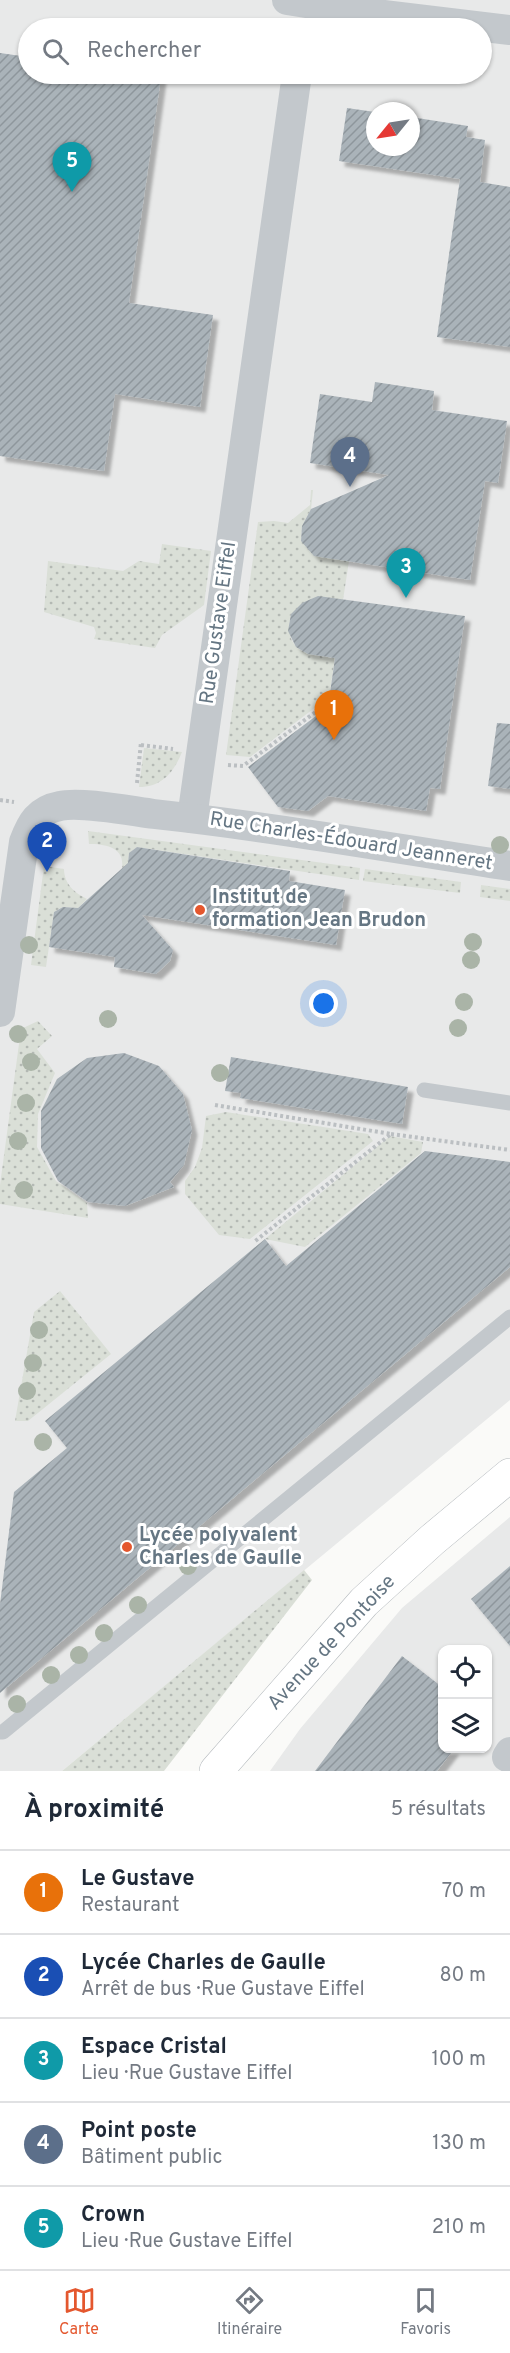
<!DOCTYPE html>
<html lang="fr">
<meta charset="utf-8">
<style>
:root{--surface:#fff;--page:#f6f6f7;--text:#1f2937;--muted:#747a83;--line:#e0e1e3;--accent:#e4572e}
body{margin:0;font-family:Overpass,sans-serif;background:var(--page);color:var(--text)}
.controls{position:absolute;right:18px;bottom:18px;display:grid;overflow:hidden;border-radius:12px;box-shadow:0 2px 4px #0004}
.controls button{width:54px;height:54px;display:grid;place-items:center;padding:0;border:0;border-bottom:2px solid var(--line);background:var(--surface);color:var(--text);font:30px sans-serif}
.compass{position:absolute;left:366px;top:102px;width:54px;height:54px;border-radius:50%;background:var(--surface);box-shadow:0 2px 4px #0004;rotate:240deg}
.you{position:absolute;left:324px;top:1004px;width:21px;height:21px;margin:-15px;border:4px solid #fff;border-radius:50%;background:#1a73e8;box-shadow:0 0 0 9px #1a73e833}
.badge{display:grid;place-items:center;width:39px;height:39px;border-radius:50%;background:var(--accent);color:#fff;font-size:20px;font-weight:700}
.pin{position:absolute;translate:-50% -50px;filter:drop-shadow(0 2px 3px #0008)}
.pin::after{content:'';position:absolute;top:32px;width:21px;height:18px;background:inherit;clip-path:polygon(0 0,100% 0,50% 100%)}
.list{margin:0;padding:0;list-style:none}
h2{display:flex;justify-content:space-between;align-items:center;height:78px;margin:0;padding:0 24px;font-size:26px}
h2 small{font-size:20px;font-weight:400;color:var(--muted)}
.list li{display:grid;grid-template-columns:39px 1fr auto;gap:18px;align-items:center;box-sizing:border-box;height:84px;padding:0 24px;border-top:2px solid var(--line)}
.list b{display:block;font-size:22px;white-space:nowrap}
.list p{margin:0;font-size:20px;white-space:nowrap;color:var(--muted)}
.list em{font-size:20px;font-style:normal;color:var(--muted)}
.icon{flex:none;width:33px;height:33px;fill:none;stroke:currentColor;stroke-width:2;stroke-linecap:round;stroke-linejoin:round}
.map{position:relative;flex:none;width:510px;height:1771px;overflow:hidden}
.search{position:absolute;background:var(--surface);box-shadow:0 2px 4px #0004;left:18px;right:18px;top:18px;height:66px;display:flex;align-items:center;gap:15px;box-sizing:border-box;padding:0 21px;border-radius:33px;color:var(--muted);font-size:22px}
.sheet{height:498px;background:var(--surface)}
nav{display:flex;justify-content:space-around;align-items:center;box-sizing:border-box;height:84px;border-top:2px solid var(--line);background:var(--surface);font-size:16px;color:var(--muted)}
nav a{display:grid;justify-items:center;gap:3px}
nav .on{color:var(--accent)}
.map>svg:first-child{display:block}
</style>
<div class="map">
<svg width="510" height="1771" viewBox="0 0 510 1771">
<defs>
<pattern id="grass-dots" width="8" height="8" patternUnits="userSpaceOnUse" patternTransform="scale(1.5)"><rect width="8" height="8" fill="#dadfd7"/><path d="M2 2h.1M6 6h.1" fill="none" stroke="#b4b9b4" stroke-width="1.8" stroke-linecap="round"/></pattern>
<pattern id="building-hatch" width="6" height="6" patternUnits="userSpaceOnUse" patternTransform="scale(1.5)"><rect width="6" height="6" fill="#aab3b9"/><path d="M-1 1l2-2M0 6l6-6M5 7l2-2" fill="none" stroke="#8e969c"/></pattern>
<filter id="shadow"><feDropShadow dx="5.5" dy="5.5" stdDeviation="1.5" flood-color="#0004"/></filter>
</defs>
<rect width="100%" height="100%" fill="#fafaf8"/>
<g fill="#e8e9e9" fill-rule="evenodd">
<path d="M0,0H510V1400L62,1771H0ZM28,28H482V74H28ZM375,111H411V147H375Z"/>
<path d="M510,1517V1771H270L300,1729L402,1608ZM442,1650H488V1748H442Z"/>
</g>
<g fill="url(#grass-dots)">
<path d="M311,490H313L311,509L302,526L301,541L349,561L343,600L291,614C283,651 305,654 335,658L329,697L250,757L226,755L258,522L274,521L288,523L310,505Z"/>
<path d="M162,544L211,551L204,605L162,635L155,648L94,639L96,633L94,627L44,612L48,561L123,571L139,561L159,564Z"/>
<path d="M144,748L182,752C174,772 162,787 139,787Z"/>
<path d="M88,831L360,868L359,880L137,847L129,853L128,863L122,868C125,847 105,844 89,844Z"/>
<path d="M44,866L64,869C64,884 75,893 87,899L78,908L63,907L54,912L46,967L31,965Z"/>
<path d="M365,869L461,882L460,893L363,881Z"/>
<path d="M481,885L510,889V901L480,897Z"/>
<path d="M38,1021L52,1036L37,1049L55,1073L38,1114L37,1147L56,1181L87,1203L88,1218L0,1204V1185L21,1029Z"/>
<path d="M226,1112L368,1134L373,1141L250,1239L219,1235L185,1194V1181L195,1167L202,1148L206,1116Z"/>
<path d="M390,1136L423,1142L421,1153L305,1247L265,1239Z"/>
<path d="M60,1291L111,1354L28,1421H15L34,1312Z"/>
<path d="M304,1570L312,1580L164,1771H62Z"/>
</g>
<g fill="url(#building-hatch)" filter="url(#shadow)">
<path d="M0,53L28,57V74H140L161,77L129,303L213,315L200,407L115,394L104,471L0,456Z"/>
<path d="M347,108L375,112V147H411V117L468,126L466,137L485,140L480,182L510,187V347L437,337L460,179L339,161Z"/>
<path d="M375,382L434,391L432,410L507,421L498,483L485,481L470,580L314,556L301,541L302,526L311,509L389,475L310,463L320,394L372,402Z"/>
<path d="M318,596L465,616L440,789L430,788L426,811L328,796L308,811L278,807L248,767L328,707L335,658L308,654L296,647L288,631L291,614L302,603Z"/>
<path d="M497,723L510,724V789L488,786Z"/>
<path d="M137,847L290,871L289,881L345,890L336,945L142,915L173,950L170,961L156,974L114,967L115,957L49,947L54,912L63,907L78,908L128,863L129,853Z"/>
<path d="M124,1053L159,1066L183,1094L192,1130L184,1165L170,1182L174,1187L125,1206L88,1202L58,1181L41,1148V1111L57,1079L87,1058Z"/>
<path d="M231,1057L408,1087L402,1124L240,1098L241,1093L225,1091Z"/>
<path d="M425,1151L510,1162V1267L0,1693V1604L14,1492L67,1448L45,1421L265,1239L286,1266Z"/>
<path d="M510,1566V1646L471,1599Z"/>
<path d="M402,1656L442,1687V1749H454L437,1771H315Z"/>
</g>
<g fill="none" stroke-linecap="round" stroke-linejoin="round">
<defs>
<path id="primary" d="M216,1771L364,1602L432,1540L510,1475"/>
</defs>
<use href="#primary" stroke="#b5babe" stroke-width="34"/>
<g stroke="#bbbfc2" stroke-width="4" stroke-dasharray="3 3" stroke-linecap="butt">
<path d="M141,745L173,749"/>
<path d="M228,765L243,766L329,702"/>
<path d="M137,783L141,742"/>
<path d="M0,800L14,802"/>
<path d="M215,1105L391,1134L254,1242"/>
<path d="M391,1134L510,1150"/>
</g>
<g stroke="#c3c8cc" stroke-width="15">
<path d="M424,1090L510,1103"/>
<path d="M0,1732H3L510,1317"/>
</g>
<g stroke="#c3c8cc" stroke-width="30">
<path d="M287,0L376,14L510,30"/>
<path d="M192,818L297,74"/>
<path d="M0,1012L24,842C31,823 38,810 60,806C80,801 131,811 154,814C273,827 392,848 510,866"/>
<path d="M507,1757L510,1752"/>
</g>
<use href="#primary" stroke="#fff" stroke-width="33"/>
</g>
<g fill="#aab4a7">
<circle cx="500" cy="845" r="9"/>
<circle cx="473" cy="942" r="9"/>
<circle cx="29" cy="945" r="9"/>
<circle cx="471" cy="960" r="9"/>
<circle cx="464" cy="1002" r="9"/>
<circle cx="108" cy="1019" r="9"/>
<circle cx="458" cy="1028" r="9"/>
<circle cx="18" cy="1034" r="9"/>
<circle cx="31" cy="1062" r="9"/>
<circle cx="220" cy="1073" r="9"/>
<circle cx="26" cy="1103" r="9"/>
<circle cx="18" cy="1141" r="9"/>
<circle cx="24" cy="1190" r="9"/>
<circle cx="39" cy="1330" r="9"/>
<circle cx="33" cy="1363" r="9"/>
<circle cx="27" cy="1391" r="9"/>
<circle cx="43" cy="1442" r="9"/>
<circle cx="188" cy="1566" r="9"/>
<circle cx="138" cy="1605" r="9"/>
<circle cx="104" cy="1633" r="9"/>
<circle cx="79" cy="1655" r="9"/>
<circle cx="51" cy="1675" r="9"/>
<circle cx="17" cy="1704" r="9"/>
</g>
<g fill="#e4572e" stroke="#fff" stroke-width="2">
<circle cx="200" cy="910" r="6"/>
<circle cx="127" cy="1547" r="6"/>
</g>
<g text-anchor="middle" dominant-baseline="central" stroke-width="6" stroke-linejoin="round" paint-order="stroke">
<g font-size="20" fill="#657683" stroke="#fff">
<text transform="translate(219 623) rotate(-82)">Rue Gustave Eiffel</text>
<text transform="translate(351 842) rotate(9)">Rue Charles-Édouard Jeanneret</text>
<text transform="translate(332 1643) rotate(-47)">Avenue de Pontoise</text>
</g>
<g font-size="20" font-weight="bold" fill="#657683" stroke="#fff" text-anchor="start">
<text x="212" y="898">Institut de<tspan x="212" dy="23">formation Jean Brudon</tspan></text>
<text x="139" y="1536">Lycée polyvalent<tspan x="139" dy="23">Charles de Gaulle</tspan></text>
</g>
</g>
</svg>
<div class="controls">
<button><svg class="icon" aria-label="locate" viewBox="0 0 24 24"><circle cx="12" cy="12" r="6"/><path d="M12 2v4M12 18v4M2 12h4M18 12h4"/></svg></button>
<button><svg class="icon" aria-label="layers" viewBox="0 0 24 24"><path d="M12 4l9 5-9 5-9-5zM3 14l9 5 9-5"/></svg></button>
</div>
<svg class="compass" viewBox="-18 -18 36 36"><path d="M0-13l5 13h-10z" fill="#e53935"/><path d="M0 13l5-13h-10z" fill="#747a83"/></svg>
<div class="you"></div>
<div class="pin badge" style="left:334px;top:740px;background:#e8710a">1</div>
<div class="pin badge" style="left:47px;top:872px;background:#1a4fb4">2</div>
<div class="pin badge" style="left:406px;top:598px;background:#0f9aa8">3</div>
<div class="pin badge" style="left:350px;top:487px;background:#5c6f8a">4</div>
<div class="pin badge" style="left:72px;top:192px;background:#0f9aa8">5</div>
<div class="search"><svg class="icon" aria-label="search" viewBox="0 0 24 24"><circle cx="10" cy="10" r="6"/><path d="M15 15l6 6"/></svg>Rechercher</div>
</div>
<section class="sheet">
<h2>À proximité<small>5 résultats</small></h2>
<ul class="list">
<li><span class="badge" style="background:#e8710a">1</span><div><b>Le Gustave</b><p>Restaurant</p></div><em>70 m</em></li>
<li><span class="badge" style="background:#1a4fb4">2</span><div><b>Lycée Charles de Gaulle</b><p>Arrêt de bus · Rue Gustave Eiffel</p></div><em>80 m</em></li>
<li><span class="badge" style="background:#0f9aa8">3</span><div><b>Espace Cristal</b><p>Lieu · Rue Gustave Eiffel</p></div><em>100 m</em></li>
<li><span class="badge" style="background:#5c6f8a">4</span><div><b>Point poste</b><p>Bâtiment public</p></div><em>130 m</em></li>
<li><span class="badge" style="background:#0f9aa8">5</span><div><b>Crown</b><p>Lieu · Rue Gustave Eiffel</p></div><em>210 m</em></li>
</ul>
</section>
<nav>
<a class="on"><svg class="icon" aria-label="map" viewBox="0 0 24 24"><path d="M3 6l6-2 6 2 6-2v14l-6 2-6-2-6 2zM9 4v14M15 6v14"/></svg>Carte</a>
<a><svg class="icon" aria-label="directions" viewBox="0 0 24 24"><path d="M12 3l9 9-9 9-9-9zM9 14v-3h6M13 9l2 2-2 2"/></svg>Itinéraire</a>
<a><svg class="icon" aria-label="saved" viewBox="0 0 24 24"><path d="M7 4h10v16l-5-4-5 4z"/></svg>Favoris</a>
</nav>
